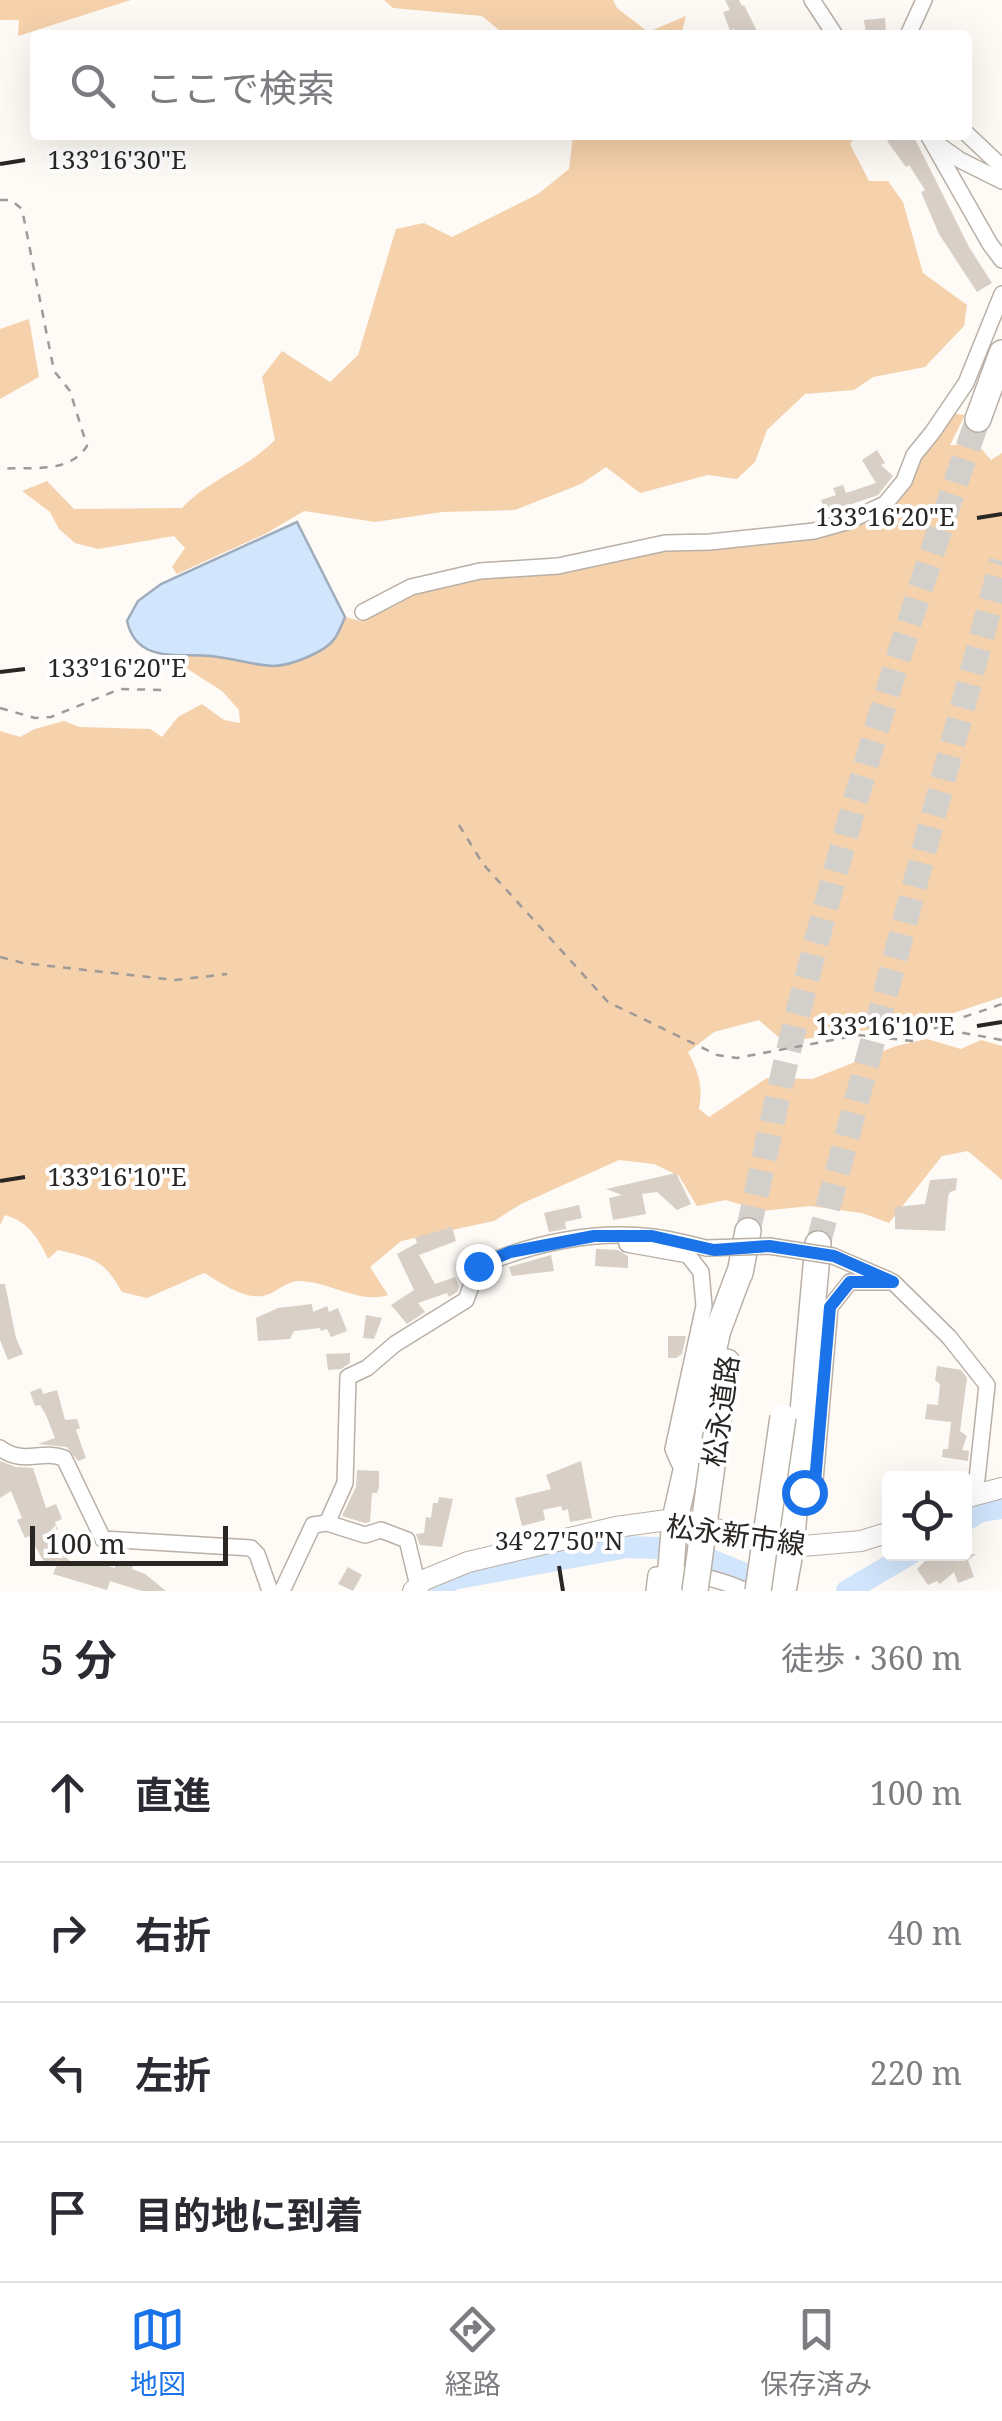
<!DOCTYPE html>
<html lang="ja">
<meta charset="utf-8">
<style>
:root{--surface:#fff;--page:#f7f7f7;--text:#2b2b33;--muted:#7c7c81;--line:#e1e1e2;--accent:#1a73e8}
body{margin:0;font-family:"Noto Serif","Noto Sans JP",serif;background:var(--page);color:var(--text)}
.controls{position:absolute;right:30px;bottom:30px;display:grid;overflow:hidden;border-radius:10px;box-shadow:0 10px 40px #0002}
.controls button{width:90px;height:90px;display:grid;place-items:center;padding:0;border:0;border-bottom:2px solid var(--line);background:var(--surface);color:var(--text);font:50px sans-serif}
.scale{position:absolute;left:30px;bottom:25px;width:198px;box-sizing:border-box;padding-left:10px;border:5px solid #292623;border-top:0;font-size:28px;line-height:35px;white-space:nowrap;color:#292623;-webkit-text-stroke:8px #fff;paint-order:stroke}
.stop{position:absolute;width:30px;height:30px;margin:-22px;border:8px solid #1a73e8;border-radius:50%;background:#fff}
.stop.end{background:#1a73e8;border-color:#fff;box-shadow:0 2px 10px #0008}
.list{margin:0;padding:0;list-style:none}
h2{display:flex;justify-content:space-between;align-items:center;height:130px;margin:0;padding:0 40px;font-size:42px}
h2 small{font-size:32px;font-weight:400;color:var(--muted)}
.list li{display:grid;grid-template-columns:65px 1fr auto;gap:30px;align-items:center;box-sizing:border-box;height:140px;padding:0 40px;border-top:2px solid var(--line)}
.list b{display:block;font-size:38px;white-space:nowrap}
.list em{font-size:32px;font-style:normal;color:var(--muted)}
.icon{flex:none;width:55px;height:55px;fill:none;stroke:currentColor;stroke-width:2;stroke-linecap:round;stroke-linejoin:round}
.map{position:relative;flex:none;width:1002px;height:1591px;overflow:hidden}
.search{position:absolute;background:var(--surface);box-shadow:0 10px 40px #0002;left:30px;right:30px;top:30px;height:110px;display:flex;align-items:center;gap:25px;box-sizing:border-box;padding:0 35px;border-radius:10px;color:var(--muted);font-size:38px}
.sheet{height:690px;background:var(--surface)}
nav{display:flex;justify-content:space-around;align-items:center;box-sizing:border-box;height:140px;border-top:2px solid var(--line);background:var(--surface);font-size:28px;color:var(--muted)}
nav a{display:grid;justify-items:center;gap:5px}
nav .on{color:var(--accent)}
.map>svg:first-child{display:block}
</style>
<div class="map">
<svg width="1002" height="1591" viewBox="0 0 1002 1591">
<rect width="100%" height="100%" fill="#fefaf6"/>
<g fill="#f5d1ac">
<path d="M0,0H131L18,36L19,20H0Z"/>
<path d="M384,0H613L617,8L648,32L686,16L681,35H505L482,16L393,8Z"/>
<path d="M573,135H856L850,144L869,181H888L903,202L923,273L967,305L964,326L925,367L873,377L854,390L805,394L767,430L755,462L737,479L708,475L640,493L606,467L581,484L515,510L442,512L375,522L304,511L267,533L177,574L172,567L185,548L174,536L98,549L75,543L59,529L50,512L22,491L47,481L74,509L182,508C209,479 248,468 275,440L262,377L282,351L330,382L358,355L396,229L424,223L452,237L538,194L569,169Z"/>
<path d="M29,319L39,377L0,399V329Z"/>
<path d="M955,414L965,415L950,445H978L991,460L1002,453V997L929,1021L784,1042L759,1020L714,1032L688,1052C699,1073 703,1086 699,1109L709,1117L767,1078L812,1079L896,1046L927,1039L961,1049L981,1040L1002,1046V1180L968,1151L942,1156L889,1223L862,1213L810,1206L761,1211L726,1200L697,1206L679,1176L654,1164L619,1160L521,1204L494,1221L401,1241L370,1267L388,1295C361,1305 327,1280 297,1281C284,1282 274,1295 262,1296C243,1299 220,1282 204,1273L147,1298L122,1292C103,1259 95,1259 58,1250L48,1259C38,1238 29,1222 5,1215L0,1225V731L20,737L35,729L64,721L79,727L150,729L162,737L178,717L202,704L224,720L240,723L239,710L222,691L189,670H171L166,655L212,656L333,642L345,617L361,621L398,600L438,586L653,549L774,536L879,512Z"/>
</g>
<path fill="#d1e5fc" stroke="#9facbb" stroke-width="2.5" d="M297,522L345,617C342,624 339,632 335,638C326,652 290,666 273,666C252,665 232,658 211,656C178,653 137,664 127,621L138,601L161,584Z"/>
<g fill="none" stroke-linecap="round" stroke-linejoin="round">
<g stroke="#d1e5fc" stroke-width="22">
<path d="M964,1521L981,1511L1002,1508"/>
<path d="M437,1591L453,1579L627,1547L684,1549L774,1586"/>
<path d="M847,1591L910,1554"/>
</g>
</g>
<g fill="#d8cfc6">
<path d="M725,0H739L742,6L744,5L759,35H737L734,29L730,31L723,12L730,10Z"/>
<path d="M885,18L886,35H866L864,20Z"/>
<path d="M896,135H912L917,143L969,247L992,283L977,292L939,234L921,192L925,190L909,165L906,167L887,141Z"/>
<path d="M877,450L885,463L881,465L893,476L878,495L826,513L821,500L836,495L833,488L843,485L846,493L876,483L862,460Z"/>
<path d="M676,1173L691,1204L677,1210L657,1192L642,1194L646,1214L613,1220L609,1198L622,1195L606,1189Z"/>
<path d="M957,1178L956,1190L950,1192L948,1197L945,1231L895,1229V1207L925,1204L930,1180Z"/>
<path d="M579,1205L582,1218L565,1222L566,1229L549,1232L544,1213Z"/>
<path d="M452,1227L456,1241L419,1255L435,1284L455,1277L459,1287L457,1292L449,1297L447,1293L418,1303L425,1312L407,1324L391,1305L414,1290L397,1254L417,1243L415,1238Z"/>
<path d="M596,1249L618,1250L628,1256V1268L595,1266Z"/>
<path d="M551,1255L554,1271L512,1276L509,1267Z"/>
<path d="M0,1284H5L16,1338L23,1354L8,1360L0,1340Z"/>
<path d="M312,1304L313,1312L327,1306L329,1312L338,1308L347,1331L331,1337L327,1329L321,1331L320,1328L294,1331L290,1339L258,1341L256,1318L278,1308Z"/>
<path d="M366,1315L382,1318L374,1339L363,1338Z"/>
<path d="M668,1336H686L682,1354L676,1358H668Z"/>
<path d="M350,1353V1363L341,1369L328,1370L326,1354Z"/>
<path d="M937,1366L961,1370L967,1378L960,1431L967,1436L962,1450L969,1451L968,1461L942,1457L943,1449H948L951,1422L925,1419L927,1404L938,1405L940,1384L935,1380Z"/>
<path d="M41,1388L43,1394L57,1390L65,1420L77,1419L80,1428L76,1430L86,1458L78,1461L67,1447L38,1444L55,1438L46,1415L40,1405L35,1406L30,1392Z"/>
<path d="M0,1461L16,1467L33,1468L46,1508L56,1504L62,1519L55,1522L68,1560L82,1565L83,1561L90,1564L91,1561L115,1568L116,1561L133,1566L132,1569L145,1574L166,1591H142L110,1581L107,1590L53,1574L59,1560L46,1565L29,1536L25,1538L17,1520L22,1518L11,1491L0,1498Z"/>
<path d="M581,1461L592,1518L570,1522L568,1509L563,1511L561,1506L543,1510L545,1520L522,1526L515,1498L551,1489L546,1475Z"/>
<path d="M357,1470L379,1471V1487L377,1493H372L370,1522L365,1523L342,1516L356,1487Z"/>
<path d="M439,1497L453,1499L442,1547L420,1545L416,1534L424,1533L426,1517L431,1518L433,1503H438Z"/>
<path d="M932,1554H976L968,1560L974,1577L958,1583L954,1572L940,1584L937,1581L928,1585L917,1569Z"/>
<path d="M348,1567L362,1575L353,1591L338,1584Z"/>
</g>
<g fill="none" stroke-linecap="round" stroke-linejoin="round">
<g stroke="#d3d0cc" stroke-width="25" stroke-dasharray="25 12" stroke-linecap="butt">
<path d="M748,1231C765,1157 780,1082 799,1009C850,809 909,613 978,419"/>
<path d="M818,1244L1002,561"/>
</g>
<defs>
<g id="minor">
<path d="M812,0L835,35"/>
<path d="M908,35L924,0"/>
<path d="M967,134L1002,167"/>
<path d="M928,135L990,244L1002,260"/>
<path d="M933,141L960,160L1002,181"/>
<path d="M363,612L411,587L480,571L558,566L665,543L710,542L814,531L846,522L885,504L904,481L914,455L932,433L966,383L1002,294"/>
<path d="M627,1244L688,1255L701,1272L704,1306L673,1449L679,1463L688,1468"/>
<path d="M833,1256L889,1280"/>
<path d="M0,1448C25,1466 40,1449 64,1458L103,1539L251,1548L257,1554L270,1591"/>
<path d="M794,1493L806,1491L815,1481L830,1307L850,1282H893L949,1337L987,1385L977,1479L969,1496"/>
<path d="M327,1523L345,1483L348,1377L367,1368L395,1344L466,1300L478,1267C531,1243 595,1230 653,1237C671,1239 689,1244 706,1248"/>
<path d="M282,1591L313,1525L327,1523L365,1535L381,1530L407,1540L418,1586"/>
<path d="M654,1591L656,1575C688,1571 716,1577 746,1591"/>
</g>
<g id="secondary">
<path d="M964,1498L1002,1488"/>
<path d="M413,1591L424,1580L468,1562L616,1527L675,1519L791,1547L861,1541L890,1532"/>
</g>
<g id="trunk">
<path d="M978,419L1002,353"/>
<path d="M740,1273L748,1231"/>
<path d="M718,1421L727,1362"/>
<path d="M669,1591L675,1519L718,1330L739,1274"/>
<path d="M783,1591L791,1547L818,1244"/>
</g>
</defs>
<use href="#minor" stroke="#b9b0a7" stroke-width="18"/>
<use href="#secondary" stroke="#b9b0a7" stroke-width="22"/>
<use href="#trunk" stroke="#b9b0a7" stroke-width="28"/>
<g stroke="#9e9a97" stroke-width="2.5" stroke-dasharray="8 8" stroke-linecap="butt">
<path d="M0,200H11L22,209L54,371L70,391L87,446C68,475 31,466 0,469"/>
<path d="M0,708L35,718L51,717L120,689L163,690"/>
<path d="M459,825L483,864L608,1002L717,1055L737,1058L859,1035L912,1041C938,1023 972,1015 1002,1004"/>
<path d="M0,957L23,963L175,980L227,974"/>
<path d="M948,1026L958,1032L1002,1040"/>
</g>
<use href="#minor" stroke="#fff" stroke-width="15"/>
<use href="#secondary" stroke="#fff" stroke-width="20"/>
<use href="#trunk" stroke="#fff" stroke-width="25"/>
<defs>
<path id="minor-bridge" d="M706,1248L769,1246L833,1256"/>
<g id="trunk-bridge">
<path d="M695,1591L718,1421"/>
<path d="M758,1591L783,1417"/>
</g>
</defs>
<use href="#minor-bridge" stroke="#b9b0a7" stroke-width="18" stroke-linecap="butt"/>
<use href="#trunk-bridge" stroke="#b9b0a7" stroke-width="28" stroke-linecap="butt"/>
<use href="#minor-bridge" stroke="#fff" stroke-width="15"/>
<use href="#trunk-bridge" stroke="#fff" stroke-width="25"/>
</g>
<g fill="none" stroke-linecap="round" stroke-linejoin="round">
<path stroke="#1a73e8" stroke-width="12" d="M478,1266L510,1252L594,1236H652L714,1250L769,1246L834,1256L893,1282H850L830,1307L815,1482L804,1492"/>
</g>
<path fill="none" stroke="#292623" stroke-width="4" d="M0,164L25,160M977,518L1002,514M0,672L25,669M977,1026L1002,1022M0,1181L25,1177M559,1566L563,1591"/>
<g text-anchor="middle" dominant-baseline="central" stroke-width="8" stroke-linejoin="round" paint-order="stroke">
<g font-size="28" fill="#292623" stroke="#fff">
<text transform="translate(720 1411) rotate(-82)">松永道路</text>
<text transform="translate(736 1534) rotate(8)">松永新市線</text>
</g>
</g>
<g font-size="25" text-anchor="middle" fill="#292623" stroke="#fff" stroke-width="8" stroke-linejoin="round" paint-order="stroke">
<text x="117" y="169">133°16'30"E</text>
<text x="885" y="526">133°16'20"E</text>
<text x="117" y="677">133°16'20"E</text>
<text x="885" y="1035">133°16'10"E</text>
<text x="117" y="1186">133°16'10"E</text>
<text x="559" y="1550">34°27'50"N</text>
</g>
</svg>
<div class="controls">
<button><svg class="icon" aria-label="locate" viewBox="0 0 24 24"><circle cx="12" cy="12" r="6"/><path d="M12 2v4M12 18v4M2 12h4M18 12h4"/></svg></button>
</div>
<div class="scale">100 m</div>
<div class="stop" style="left:804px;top:1492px"></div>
<div class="stop end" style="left:478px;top:1266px"></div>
<div class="search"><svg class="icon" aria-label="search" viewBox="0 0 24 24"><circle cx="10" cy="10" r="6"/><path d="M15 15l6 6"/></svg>ここで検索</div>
</div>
<section class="sheet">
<h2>5 分<small>徒歩 · 360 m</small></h2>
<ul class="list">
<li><svg class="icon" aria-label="ahead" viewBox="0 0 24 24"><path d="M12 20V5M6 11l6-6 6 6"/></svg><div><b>直進</b></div><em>100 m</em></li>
<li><svg class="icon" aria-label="right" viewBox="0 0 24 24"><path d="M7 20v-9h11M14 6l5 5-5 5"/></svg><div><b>右折</b></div><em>40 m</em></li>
<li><svg class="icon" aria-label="left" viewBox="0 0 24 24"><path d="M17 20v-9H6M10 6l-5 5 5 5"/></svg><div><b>左折</b></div><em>220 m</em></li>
<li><svg class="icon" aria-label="arrive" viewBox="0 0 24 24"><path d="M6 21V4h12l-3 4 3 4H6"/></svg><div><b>目的地に到着</b></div></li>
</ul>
</section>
<nav>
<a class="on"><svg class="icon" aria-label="map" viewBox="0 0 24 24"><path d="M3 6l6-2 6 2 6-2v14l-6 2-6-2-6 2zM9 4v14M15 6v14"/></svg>地図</a>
<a><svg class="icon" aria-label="directions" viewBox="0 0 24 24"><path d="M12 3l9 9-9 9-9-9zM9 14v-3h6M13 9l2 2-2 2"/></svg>経路</a>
<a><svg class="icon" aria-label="saved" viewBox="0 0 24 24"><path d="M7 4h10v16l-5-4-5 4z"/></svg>保存済み</a>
</nav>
